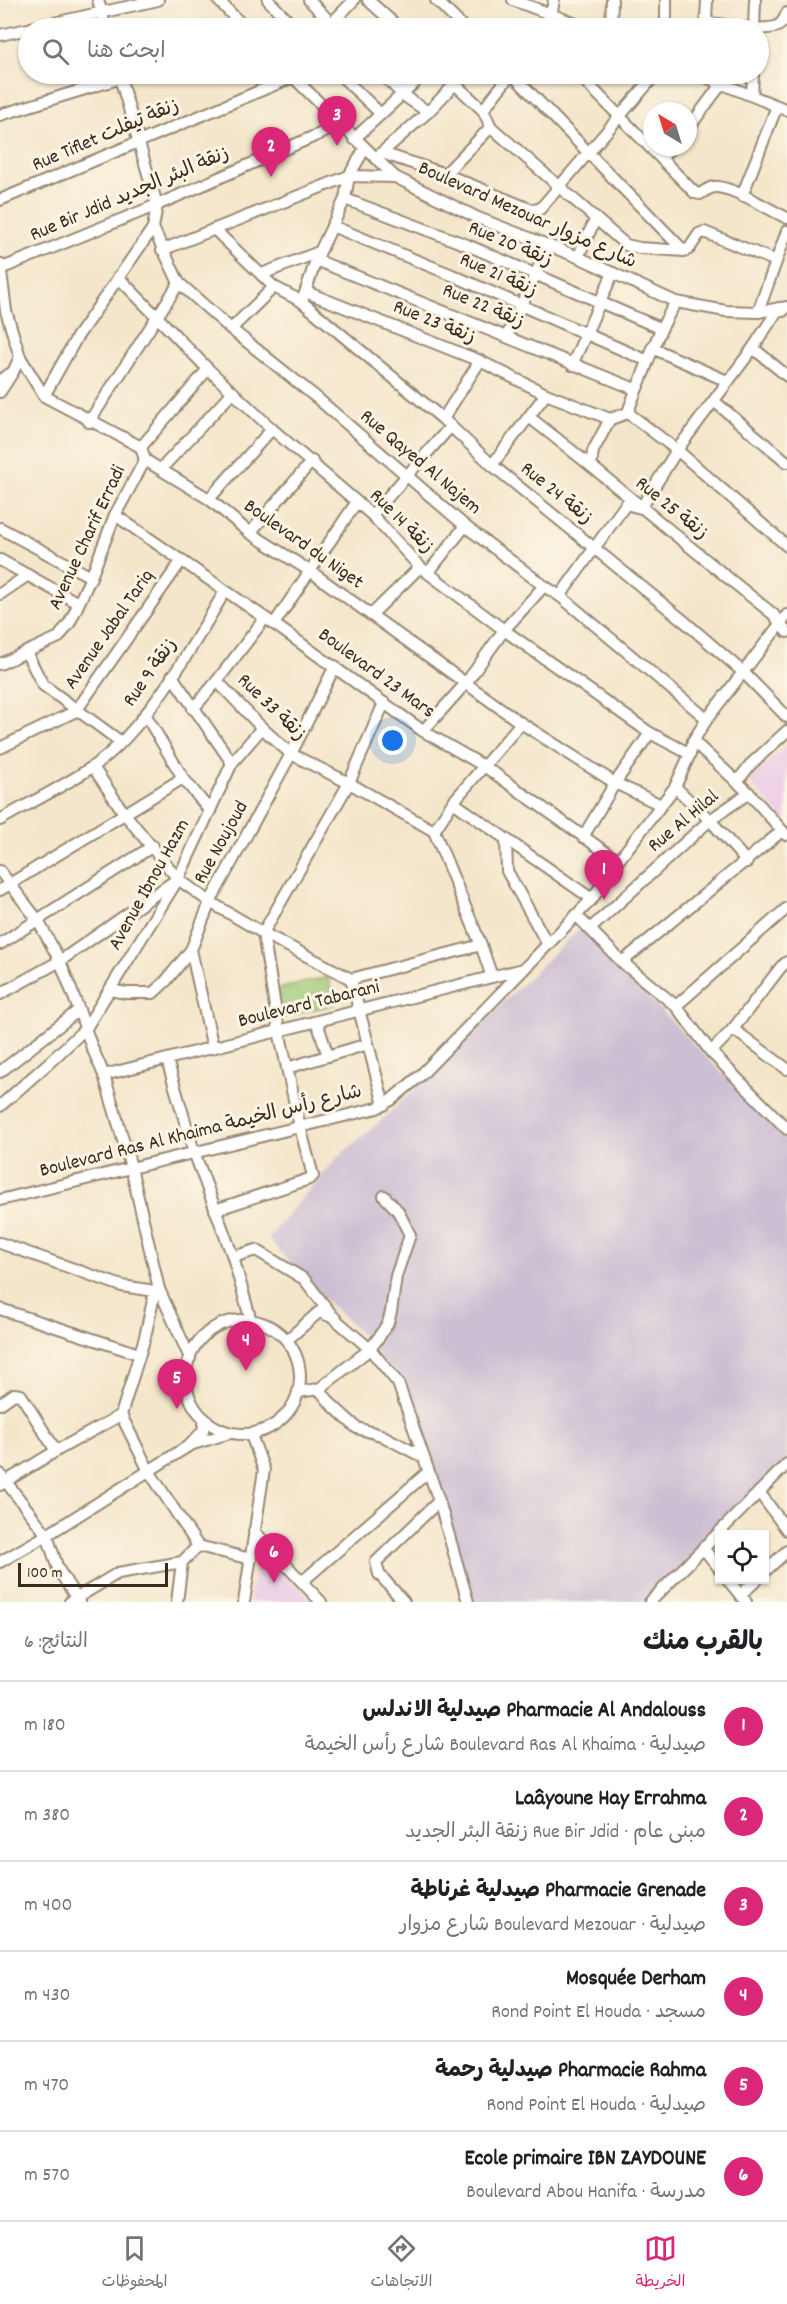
<!DOCTYPE html>
<html lang="ar">
<meta charset="utf-8">
<style>
:root{--surface:#fff;--page:#f6f6f6;--text:#202124;--muted:#757577;--line:#e0e0e0;--accent:#db2777}
body{margin:0;font-family:Dekko,"Playpen Sans Arabic",sans-serif;background:var(--page);color:var(--text);direction:rtl}
.controls{position:absolute;right:18px;bottom:18px;display:grid;overflow:hidden;border-radius:0px;box-shadow:0 2px 4px #0004}
.controls button{width:54px;height:54px;display:grid;place-items:center;padding:0;border:0;border-bottom:2px solid var(--line);background:var(--surface);color:var(--text);font:30px sans-serif}
.compass{position:absolute;left:643px;top:102px;width:54px;height:54px;border-radius:50%;background:var(--surface);box-shadow:0 2px 4px #0004;rotate:322deg}
.scale{position:absolute;left:18px;bottom:15px;width:150px;box-sizing:border-box;padding-left:6px;border:3px solid #3b2a1e;border-top:0;font-size:16px;line-height:21px;white-space:nowrap;color:#3b2a1e;-webkit-text-stroke:4px #fcf5e5;paint-order:stroke}
.you{position:absolute;left:393px;top:741px;width:21px;height:21px;margin:-15px;border:4px solid #fff;border-radius:50%;background:#1a73e8;box-shadow:0 0 0 9px #1a73e833}
.badge{display:grid;place-items:center;width:39px;height:39px;border-radius:50%;background:var(--accent);color:#fff;font-size:20px;font-weight:700}
.pin{position:absolute;translate:-50% -50px;filter:drop-shadow(0 2px 3px #0008)}
.pin::after{content:'';position:absolute;top:32px;width:21px;height:18px;background:inherit;clip-path:polygon(0 0,100% 0,50% 100%)}
.list{margin:0;padding:0;list-style:none}
h2{display:flex;justify-content:space-between;align-items:center;height:78px;margin:0;padding:0 24px;font-size:26px}
h2 small{font-size:20px;font-weight:400;color:var(--muted)}
.list li{display:grid;grid-template-columns:39px 1fr auto;gap:18px;align-items:center;box-sizing:border-box;height:90px;padding:0 24px;border-top:2px solid var(--line)}
.list b{display:block;font-size:22px;white-space:nowrap}
.list p{margin:0;font-size:20px;white-space:nowrap;color:var(--muted)}
.list em{font-size:20px;font-style:normal;color:var(--muted)}
.icon{flex:none;width:33px;height:33px;fill:none;stroke:currentColor;stroke-width:2;stroke-linecap:round;stroke-linejoin:round}
.map{position:relative;flex:none;width:787px;height:1602px;overflow:hidden;direction:ltr}
.search{position:absolute;background:var(--surface);box-shadow:0 2px 4px #0004;left:18px;right:18px;top:18px;height:66px;display:flex;align-items:center;gap:15px;box-sizing:border-box;padding:0 21px;border-radius:33px;color:var(--muted);font-size:22px}
.sheet{height:618px;background:var(--surface)}
nav{display:flex;justify-content:space-around;align-items:center;box-sizing:border-box;height:84px;border-top:2px solid var(--line);background:var(--surface);font-size:16px;color:var(--muted)}
nav a{display:grid;justify-items:center;gap:3px}
nav .on{color:var(--accent)}
.map>svg:first-child{display:block}
</style>
<div class="map">
<svg width="787" height="1602" viewBox="0 0 787 1602">
<rect width="100%" height="100%" fill="#fcf5e5"/>
<filter id="ink" filterUnits="userSpaceOnUse"><feTurbulence type="fractalNoise" baseFrequency=".0167" numOctaves="2"/><feDisplacementMap in="SourceGraphic" scale="12" xChannelSelector="R" yChannelSelector="G"/><feConvolveMatrix kernelMatrix="1 2 1 2 8 2 1 2 1" color-interpolation-filters="sRGB"/></filter>
<filter id="wash" filterUnits="userSpaceOnUse"><feTurbulence type="fractalNoise" baseFrequency=".008" numOctaves="4" result="noise"/><feDisplacementMap in="SourceGraphic" scale="24" xChannelSelector="R" yChannelSelector="G"/><feGaussianBlur stdDeviation="1.35" result="paint"/><feColorMatrix in="noise" values="0 0 0 0 0 0 0 0 0 0 0 0 0 0 0 0 0 1.4 0 .05"/><feComposite in="paint" operator="in"/></filter>
<g filter="url(#wash)">
<rect width="100%" height="100%" fill="#f4e6cb"/>
<g fill="#eed0e7">
<path d="M787,746V823L748,780Z"/>
<path d="M258,1545L278,1565L313,1602H250Z"/>
</g>
<path fill="#ccbed3" d="M581,927L787,1141V1462L647,1602H470L395,1378L367,1340L304,1279L268,1238L337,1158L381,1121Z"/>
<path fill="#9fc874" stroke="#6d7949" stroke-width="1.5" d="M328,977L335,1004L280,1018L274,990Z"/>
</g>
<g filter="url(#ink)">
<g fill="none" stroke-linecap="round" stroke-linejoin="round">
<defs>
<g id="minor">
<path d="M98,0L106,28"/>
<path d="M218,0L245,28"/>
<path d="M268,0L295,28"/>
<path d="M309,0L336,28"/>
<path d="M368,0L399,28"/>
<path d="M436,0L464,28"/>
<path d="M513,0L587,28"/>
<path d="M707,0L706,19L710,23L747,28"/>
<path d="M31,28L158,0"/>
<path d="M327,28L354,0"/>
<path d="M542,28L551,16L554,0"/>
<path d="M611,28L612,0"/>
<path d="M666,28V0"/>
<path d="M754,28L755,0"/>
<path d="M758,29C775,27 780,30 787,13"/>
<path d="M0,35L28,29"/>
<path d="M119,74L157,205L153,228L179,283L231,329L317,398L465,526L544,586L560,596L707,719"/>
<path d="M290,74L395,177L478,218L578,257L676,302L726,311L758,312L787,307"/>
<path d="M339,74L381,114"/>
<path d="M382,74L403,95L428,112"/>
<path d="M444,74L483,110L491,127L626,245L640,248L684,251L689,249L699,234L704,232L776,261"/>
<path d="M512,74L684,251"/>
<path d="M580,74L579,75L695,193L700,194C706,190 711,186 718,187C739,190 768,209 787,218"/>
<path d="M698,74L787,110"/>
<path d="M752,95L753,74"/>
<path d="M483,110L511,74"/>
<path d="M0,115L134,74"/>
<path d="M688,129L722,83"/>
<path d="M354,139L424,74"/>
<path d="M382,153L445,174L532,210L540,209L656,74"/>
<path d="M378,156L428,112L455,84"/>
<path d="M662,157L672,147"/>
<path d="M445,174L491,127"/>
<path d="M742,196L777,106"/>
<path d="M345,199L467,245L660,328"/>
<path d="M0,200L293,77"/>
<path d="M332,226L452,275L648,361"/>
<path d="M214,229L274,287L301,301L443,419L492,465L685,622L744,673L787,717"/>
<path d="M162,250L349,176L395,177"/>
<path d="M578,257L595,220"/>
<path d="M316,260L635,389"/>
<path d="M0,264L6,311L20,357L44,396L141,447L145,460L209,499L250,533L310,571L521,723L615,783L661,805"/>
<path d="M0,269L157,205L340,125"/>
<path d="M262,274L319,252"/>
<path d="M118,277L208,369L272,429L372,515L420,567L504,630L650,733L690,754"/>
<path d="M306,292L480,361L546,394"/>
<path d="M304,296L316,260L345,199L349,176L365,148"/>
<path d="M758,312L787,231"/>
<path d="M231,329L274,287"/>
<path d="M507,336L548,247"/>
<path d="M652,348L727,381"/>
<path d="M753,348L787,376"/>
<path d="M572,365L613,273"/>
<path d="M0,380L13,372L20,357"/>
<path d="M0,392L11,375"/>
<path d="M44,396L77,337L153,228"/>
<path d="M715,402L787,462"/>
<path d="M628,413L677,450L787,546"/>
<path d="M529,417C612,481 691,549 773,614L787,632"/>
<path d="M443,419L480,361"/>
<path d="M89,422L179,283"/>
<path d="M141,447L208,369"/>
<path d="M492,465L546,394L610,419"/>
<path d="M591,465L593,451L610,419L628,413C633,395 642,379 648,361C657,338 663,323 676,302"/>
<path d="M161,469L233,392"/>
<path d="M209,499L272,429"/>
<path d="M115,515L274,624L423,731L484,766L618,861"/>
<path d="M372,515L451,426"/>
<path d="M0,528L91,577"/>
<path d="M250,533L312,461"/>
<path d="M0,560L78,603"/>
<path d="M428,573L465,526"/>
<path d="M0,594L28,575"/>
<path d="M560,596L626,504L641,508L677,450L753,348L779,308L783,311"/>
<path d="M371,615L420,567"/>
<path d="M265,618L217,681L262,728L291,754L349,783L434,831"/>
<path d="M274,624L356,503"/>
<path d="M26,652L43,685L121,742"/>
<path d="M0,664L59,637L70,622L91,577L115,515L145,460"/>
<path d="M172,676L232,763"/>
<path d="M193,709L217,681"/>
<path d="M145,714L183,778L210,811"/>
<path d="M423,731L466,683L504,630L544,586"/>
<path d="M693,741L749,793L786,835"/>
<path d="M0,748L76,711L182,560"/>
<path d="M93,767L124,813L178,879L210,902L263,933L351,979L481,945"/>
<path d="M737,782L750,765L787,731"/>
<path d="M675,787L710,820L747,862"/>
<path d="M453,802L592,899"/>
<path d="M0,820C31,802 63,787 92,767C144,733 194,644 225,591"/>
<path d="M434,831L481,945L492,977"/>
<path d="M434,831L453,802L521,723"/>
<path d="M583,837L615,783L650,733"/>
<path d="M506,840L507,871L548,945"/>
<path d="M0,871L37,919L60,961L79,1010L91,1045L104,1075L131,1167L159,1289L190,1358"/>
<path d="M0,890L183,778"/>
<path d="M577,916L622,962L676,1006L711,1052L787,1129"/>
<path d="M590,929L710,820L749,793"/>
<path d="M0,944L153,846"/>
<path d="M191,950L213,1048"/>
<path d="M622,962L782,831"/>
<path d="M351,979L384,1105"/>
<path d="M110,990L126,993H153L166,981L191,950L210,902L291,754L335,666"/>
<path d="M0,994L60,961L173,882"/>
<path d="M676,1006L787,908"/>
<path d="M317,1022L328,1056"/>
<path d="M733,1029L787,1069"/>
<path d="M711,1052L733,1029L781,967L787,962"/>
<path d="M167,1060L194,1152L233,1257L251,1321"/>
<path d="M287,1068L368,1044"/>
<path d="M0,1072L79,1010"/>
<path d="M104,1075L523,969"/>
<path d="M0,1106L52,1060L86,1028L178,879L232,763L262,728"/>
<path d="M0,1200L377,1108L391,1100L421,1075L592,899L618,861L675,787L690,754L693,741L707,719L787,615"/>
<path d="M215,1210L309,1179L313,1176L300,1127L279,1031L263,933L349,783L384,703"/>
<path d="M0,1243L122,1286L155,1291L159,1289"/>
<path d="M233,1257L256,1250L304,1279L335,1319L370,1349L398,1383L439,1501L468,1602"/>
<path d="M155,1291L145,1337L121,1415L149,1471L198,1546L251,1559"/>
<path d="M0,1309L139,1354"/>
<circle cx="243" cy="1377" r="57"/>
<path d="M287,1340L319,1312L335,1318"/>
<path d="M319,1389L332,1405L357,1428L381,1435L421,1456"/>
<path d="M298,1392L319,1389L370,1349L379,1337L388,1323L391,1312L396,1276L410,1235L398,1211L384,1196"/>
<path d="M0,1404L14,1394L21,1395L56,1451"/>
<path d="M193,1444L230,1433"/>
<path d="M0,1474L47,1535L58,1569L79,1602"/>
<path d="M0,1485L56,1451L121,1415"/>
<path d="M759,1492L787,1530"/>
<path d="M254,1531L321,1602"/>
<path d="M703,1548L720,1569"/>
<path d="M0,1562L47,1535L190,1445L203,1431L205,1419"/>
<path d="M764,1572L787,1551"/>
<path d="M728,1580L746,1602"/>
<path d="M303,1581L427,1473"/>
<path d="M740,1595L757,1580"/>
<path d="M70,1602L118,1573L182,1562L198,1546"/>
<path d="M177,1602L182,1562"/>
<path d="M244,1602L264,1470L251,1435"/>
<path d="M404,1602L379,1574L376,1562L439,1501"/>
<path d="M650,1602L787,1464"/>
</g>
</defs>
<use href="#minor" stroke="#988874" stroke-width="14"/>
<use href="#minor" stroke="#fff" stroke-width="10"/>
</g>
</g>
<g text-anchor="middle" dominant-baseline="central" stroke-width="6" stroke-linejoin="round" paint-order="stroke">
<g font-size="20" fill="#3b2a1e" stroke="#fcf5e5">
<text transform="translate(106 136) rotate(-23)">Rue Tiflet زنقة تيفلت</text>
<text transform="translate(130 195) rotate(-23)">Rue Bir Jdid زنقة البئر الجديد</text>
<text transform="translate(527 216) rotate(24)">Boulevard Mezouar شارع مزوار</text>
<text transform="translate(510 245) rotate(23)">Rue 20 زنقة</text>
<text transform="translate(498 276) rotate(24)">Rue 21 زنقة</text>
<text transform="translate(483 307) rotate(23)">Rue 22 زنقة</text>
<text transform="translate(434 323) rotate(22)">Rue 23 زنقة</text>
<text transform="translate(420 463) rotate(40)">Rue Qayed Al Najem</text>
<text transform="translate(556 494) rotate(39)">Rue 24 زنقة</text>
<text transform="translate(671 509) rotate(39)">Rue 25 زنقة</text>
<text transform="translate(401 522) rotate(45)">Rue 14 زنقة</text>
<text transform="translate(88 538) rotate(-65)">Avenue Charif Erradi</text>
<text transform="translate(303 545) rotate(35)">Boulevard du Niget</text>
<text transform="translate(110 630) rotate(-55)">Avenue Jabal Tariq</text>
<text transform="translate(151 673) rotate(-55)">Rue 9 زنقة</text>
<text transform="translate(376 674) rotate(36)">Boulevard 23 Mars</text>
<text transform="translate(271 708) rotate(44)">Rue 33 زنقة</text>
<text transform="translate(684 822) rotate(-40)">Rue Al Hilal</text>
<text transform="translate(222 843) rotate(-61)">Rue Noujoud</text>
<text transform="translate(150 885) rotate(-61)">Avenue Ibnou Hazm</text>
<text transform="translate(309 1005) rotate(-14)">Boulevard Tabarani</text>
<text transform="translate(201 1132) rotate(-14)">Boulevard Ras Al Khaima شارع رأس الخيمة</text>
</g>
</g>
</svg>
<div class="controls">
<button><svg class="icon" aria-label="locate" viewBox="0 0 24 24"><circle cx="12" cy="12" r="6"/><path d="M12 2v4M12 18v4M2 12h4M18 12h4"/></svg></button>
</div>
<svg class="compass" viewBox="-18 -18 36 36"><path d="M0-13l5 13h-10z" fill="#e53935"/><path d="M0 13l5-13h-10z" fill="#757577"/></svg>
<div class="scale">100 m</div>
<div class="you"></div>
<div class="pin badge" style="left:604px;top:900px">1</div>
<div class="pin badge" style="left:271px;top:177px">2</div>
<div class="pin badge" style="left:337px;top:146px">3</div>
<div class="pin badge" style="left:246px;top:1371px">4</div>
<div class="pin badge" style="left:177px;top:1409px">5</div>
<div class="pin badge" style="left:274px;top:1583px">6</div>
<div class="search"><svg class="icon" aria-label="search" viewBox="0 0 24 24"><circle cx="10" cy="10" r="6"/><path d="M15 15l6 6"/></svg>ابحث هنا</div>
</div>
<section class="sheet">
<h2>بالقرب منك<small>النتائج: 6</small></h2>
<ul class="list">
<li><span class="badge">1</span><div><b>Pharmacie Al Andalouss صيدلية الاندلس</b><p>صيدلية · Boulevard Ras Al Khaima شارع رأس الخيمة</p></div><em>180 m</em></li>
<li><span class="badge">2</span><div><b>Laâyoune Hay Errahma</b><p>مبنى عام · Rue Bir Jdid زنقة البئر الجديد</p></div><em>380 m</em></li>
<li><span class="badge">3</span><div><b>Pharmacie Grenade صيدلية غرناطة</b><p>صيدلية · Boulevard Mezouar شارع مزوار</p></div><em>400 m</em></li>
<li><span class="badge">4</span><div><b>Mosquée Derham</b><p>مسجد · Rond Point El Houda</p></div><em>430 m</em></li>
<li><span class="badge">5</span><div><b>Pharmacie Rahma صيدلية رحمة</b><p>صيدلية · Rond Point El Houda</p></div><em>470 m</em></li>
<li><span class="badge">6</span><div><b>Ecole primaire IBN ZAYDOUNE</b><p>مدرسة · Boulevard Abou Hanifa</p></div><em>570 m</em></li>
</ul>
</section>
<nav>
<a class="on"><svg class="icon" aria-label="map" viewBox="0 0 24 24"><path d="M3 6l6-2 6 2 6-2v14l-6 2-6-2-6 2zM9 4v14M15 6v14"/></svg>الخريطة</a>
<a><svg class="icon" aria-label="directions" viewBox="0 0 24 24"><path d="M12 3l9 9-9 9-9-9zM9 14v-3h6M13 9l2 2-2 2"/></svg>الاتجاهات</a>
<a><svg class="icon" aria-label="saved" viewBox="0 0 24 24"><path d="M7 4h10v16l-5-4-5 4z"/></svg>المحفوظات</a>
</nav>
